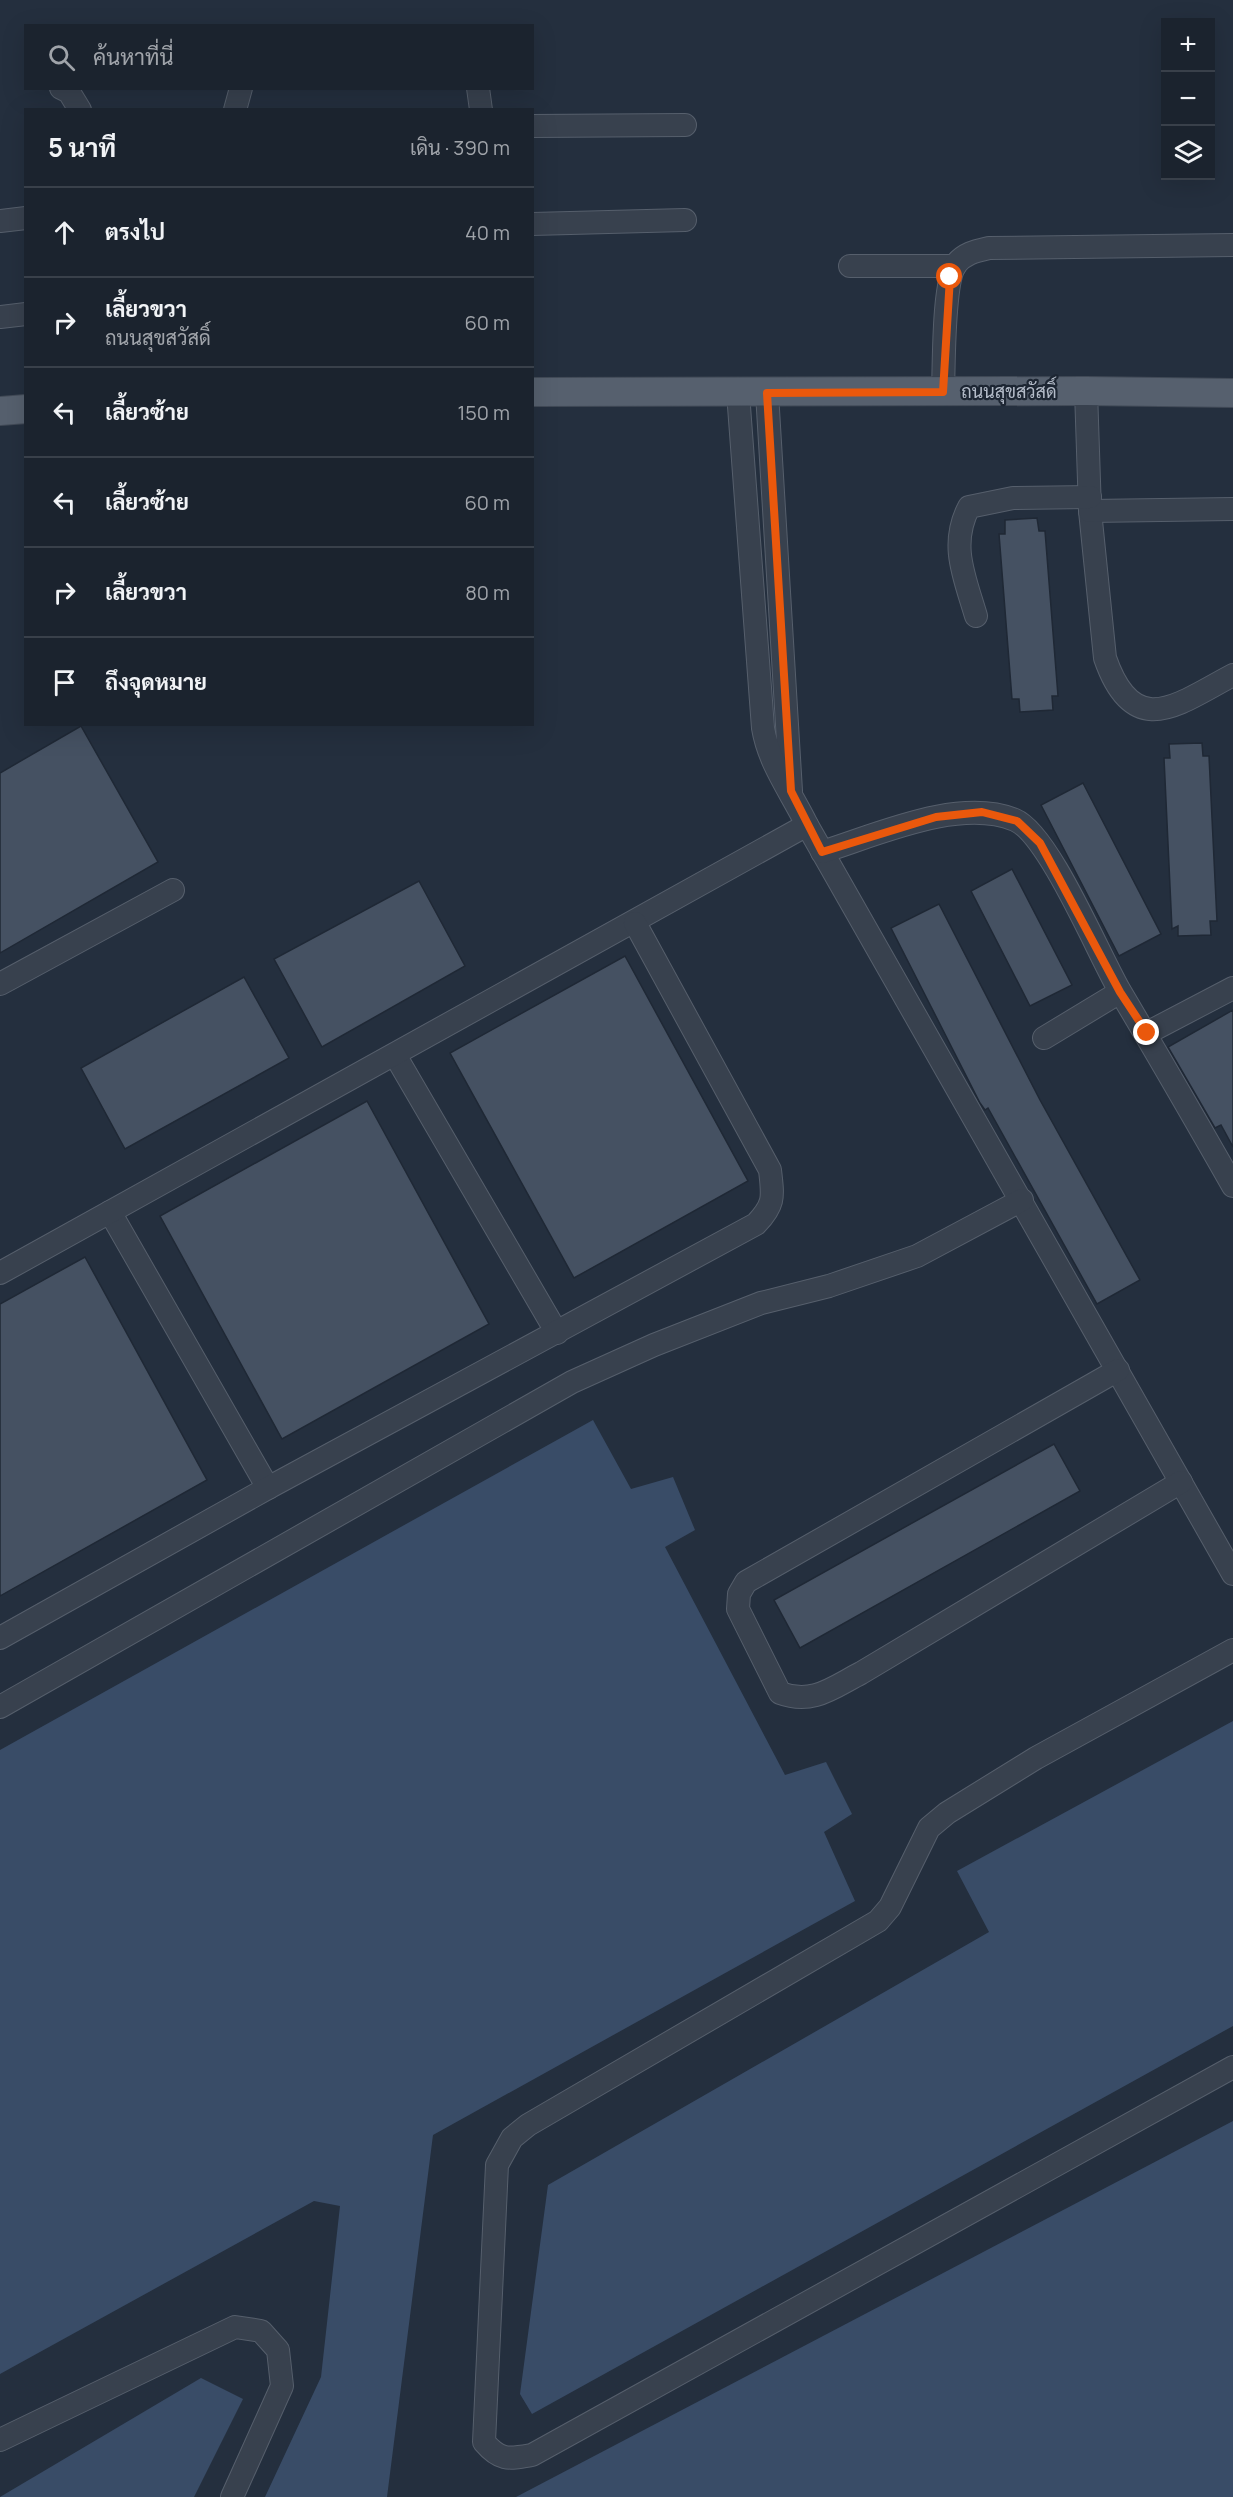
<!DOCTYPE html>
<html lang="th">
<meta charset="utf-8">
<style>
:root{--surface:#1b232e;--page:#282f3a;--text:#f1f3f6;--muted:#a0a4aa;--line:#39404a}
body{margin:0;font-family:Manrope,Sarabun,sans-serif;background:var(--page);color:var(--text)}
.controls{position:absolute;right:18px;top:18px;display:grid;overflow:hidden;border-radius:0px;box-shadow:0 6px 24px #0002}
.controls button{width:54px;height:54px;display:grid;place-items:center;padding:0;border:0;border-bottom:2px solid var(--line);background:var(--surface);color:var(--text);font:30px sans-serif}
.stop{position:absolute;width:18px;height:18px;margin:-14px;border:4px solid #ea580c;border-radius:50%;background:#fff}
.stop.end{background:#ea580c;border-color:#fff;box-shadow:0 2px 6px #0008}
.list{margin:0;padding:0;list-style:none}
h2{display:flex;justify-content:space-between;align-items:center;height:78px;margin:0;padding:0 24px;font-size:26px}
h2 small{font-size:20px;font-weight:400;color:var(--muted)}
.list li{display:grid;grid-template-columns:39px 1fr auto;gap:18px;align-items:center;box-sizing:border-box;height:90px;padding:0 24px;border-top:2px solid var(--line)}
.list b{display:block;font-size:22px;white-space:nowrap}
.list p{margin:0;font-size:20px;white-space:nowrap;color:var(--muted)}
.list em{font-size:20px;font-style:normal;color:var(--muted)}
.icon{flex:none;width:33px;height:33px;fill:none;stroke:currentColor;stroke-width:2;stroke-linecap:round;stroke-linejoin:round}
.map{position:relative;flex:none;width:1233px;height:2497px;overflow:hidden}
.search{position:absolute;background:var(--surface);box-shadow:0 6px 24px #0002;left:24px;top:24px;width:510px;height:66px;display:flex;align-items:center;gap:15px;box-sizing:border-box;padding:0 21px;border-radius:0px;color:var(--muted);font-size:22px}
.panel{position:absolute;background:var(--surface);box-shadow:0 6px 24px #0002;left:24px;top:108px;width:510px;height:618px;border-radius:0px}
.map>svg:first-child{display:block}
</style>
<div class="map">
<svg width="1233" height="2497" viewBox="0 0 1233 2497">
<rect width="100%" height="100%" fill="#242f3e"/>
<g fill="#394c67">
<path d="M593,1420L631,1489L673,1477L695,1530L665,1547L785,1775L826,1762L852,1814L824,1832L855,1901L433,2135L387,2497H265L321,2377L340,2206L314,2201L0,2374V1750Z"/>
<path d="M1233,1721V2026L532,2414L520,2394L548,2185L989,1932L957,1871Z"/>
<path d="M1233,2121V2497H516Z"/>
<path d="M201,2378L243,2399L194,2497H0Z"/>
</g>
<g fill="#455162" stroke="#1f2835" stroke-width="1.5">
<path d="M1037,518L1039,531H1045L1058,696H1052L1053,710L1020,712L1019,699H1012L999,534H1005V520Z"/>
<path d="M81,726L158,862L0,953V773Z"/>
<path d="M1202,743L1203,756H1209L1217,921H1210L1211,935L1178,936V926L1172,929L1164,758H1170L1169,744Z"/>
<path d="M1083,783L1161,934L1119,956L1041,805Z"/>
<path d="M1012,869L1072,985L1030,1006L971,891Z"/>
<path d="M419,881L465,966L322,1047L274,959Z"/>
<path d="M939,904L1040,1100L1140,1280L1097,1304L988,1108L985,1110L980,1103L891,928Z"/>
<path d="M625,956L748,1181L574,1278L450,1053Z"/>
<path d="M244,977L289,1058L125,1149L81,1068Z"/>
<path d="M1233,1010V1147L1221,1125L1215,1128L1168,1047Z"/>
<path d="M367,1101L489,1324L282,1439L160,1216Z"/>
<path d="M85,1257L207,1480L0,1596V1304Z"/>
<path d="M1054,1444L1080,1491L800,1648L774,1600Z"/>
</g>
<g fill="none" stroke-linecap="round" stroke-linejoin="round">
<defs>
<g id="minor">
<path d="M61,88L69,92L80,110"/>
<path d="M478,88L481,110"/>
<path d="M235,110L241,88"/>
<path d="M532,126L685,125"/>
<path d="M0,221L26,218"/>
<path d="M532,224L685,220"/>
<path d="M850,266H955"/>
<path d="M0,317L26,314"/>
<path d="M1086,391L1090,511L1105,658C1134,742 1178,704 1233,675"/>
<path d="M943,392C944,366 943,281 956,264C965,253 976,251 989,248L1233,245"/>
<path d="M767,393L791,791"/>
<path d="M1090,511L1233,509"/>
<path d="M976,616C965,578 949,545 969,507L1013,498L1090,497"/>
<path d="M807,825L1233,1574"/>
<path d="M822,852C877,835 959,797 1015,820C1049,834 1100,958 1121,993C1159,1057 1196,1121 1233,1186"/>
<path d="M0,984L173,890"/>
<path d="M1147,1033L1233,988"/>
<path d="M1044,1038L1120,992"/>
<path d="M395,1055L557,1333"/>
<path d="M110,1212L268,1488"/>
<path d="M0,1273L807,825C791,792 769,764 763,728L738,393"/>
<path d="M1118,1370L746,1582L739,1594L738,1609L780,1693C813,1705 832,1688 861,1673L1181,1482"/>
<path d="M0,1638L268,1488L756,1224C775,1204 773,1197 770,1170L635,923"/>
<path d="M1233,1650L1036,1758L947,1813L929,1828L890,1907L878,1921L528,2125L512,2138L497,2165L484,2442C500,2461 508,2459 532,2455L1233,2067"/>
<path d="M0,1707L572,1382L654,1345L761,1303L829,1286L917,1256L1022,1200"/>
<path d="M0,2440L235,2327L261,2331L278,2350L282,2386L232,2497"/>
</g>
<g id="major">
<path d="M532,392L1086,391L1233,393"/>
<path d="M0,411L26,409"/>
</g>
</defs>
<use href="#minor" stroke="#565f6c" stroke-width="24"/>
<use href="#major" stroke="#414a57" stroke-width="30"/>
<use href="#minor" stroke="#38414e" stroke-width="22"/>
<use href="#major" stroke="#56606e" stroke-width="28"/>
</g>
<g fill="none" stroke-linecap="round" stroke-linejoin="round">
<path stroke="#ea580c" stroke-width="8" d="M950,277L943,392L767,393L791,791L822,852L936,817L982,812L1017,821L1040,843L1120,992L1147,1033"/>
</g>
<g text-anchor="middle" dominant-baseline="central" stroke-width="4.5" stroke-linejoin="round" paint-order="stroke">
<g font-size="18" fill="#b4bcc9" stroke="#1d2633">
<text x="1009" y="391">ถนนสุขสวัสดิ์</text>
</g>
</g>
</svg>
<div class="controls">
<button>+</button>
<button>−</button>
<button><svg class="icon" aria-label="layers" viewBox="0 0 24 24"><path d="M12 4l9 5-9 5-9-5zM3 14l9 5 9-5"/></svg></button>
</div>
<div class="stop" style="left:950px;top:277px"></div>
<div class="stop end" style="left:1147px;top:1033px"></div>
<div class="search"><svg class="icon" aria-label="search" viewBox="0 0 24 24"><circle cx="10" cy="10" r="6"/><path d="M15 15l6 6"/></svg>ค้นหาที่นี่</div>
<section class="panel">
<h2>5 นาที<small>เดิน · 390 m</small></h2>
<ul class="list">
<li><svg class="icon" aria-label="ahead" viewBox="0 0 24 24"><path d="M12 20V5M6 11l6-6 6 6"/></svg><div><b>ตรงไป</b></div><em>40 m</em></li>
<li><svg class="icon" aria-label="right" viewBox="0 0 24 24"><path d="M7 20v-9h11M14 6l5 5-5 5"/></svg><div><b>เลี้ยวขวา</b><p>ถนนสุขสวัสดิ์</p></div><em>60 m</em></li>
<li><svg class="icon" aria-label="left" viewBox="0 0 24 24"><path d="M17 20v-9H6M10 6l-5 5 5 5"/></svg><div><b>เลี้ยวซ้าย</b></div><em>150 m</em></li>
<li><svg class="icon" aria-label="left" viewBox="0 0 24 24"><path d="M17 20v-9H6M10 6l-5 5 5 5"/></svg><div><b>เลี้ยวซ้าย</b></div><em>60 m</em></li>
<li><svg class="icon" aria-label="right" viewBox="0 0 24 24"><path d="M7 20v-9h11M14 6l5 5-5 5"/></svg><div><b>เลี้ยวขวา</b></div><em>80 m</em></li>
<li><svg class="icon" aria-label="arrive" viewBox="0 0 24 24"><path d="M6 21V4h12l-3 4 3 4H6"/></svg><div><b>ถึงจุดหมาย</b></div></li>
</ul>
</section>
</div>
